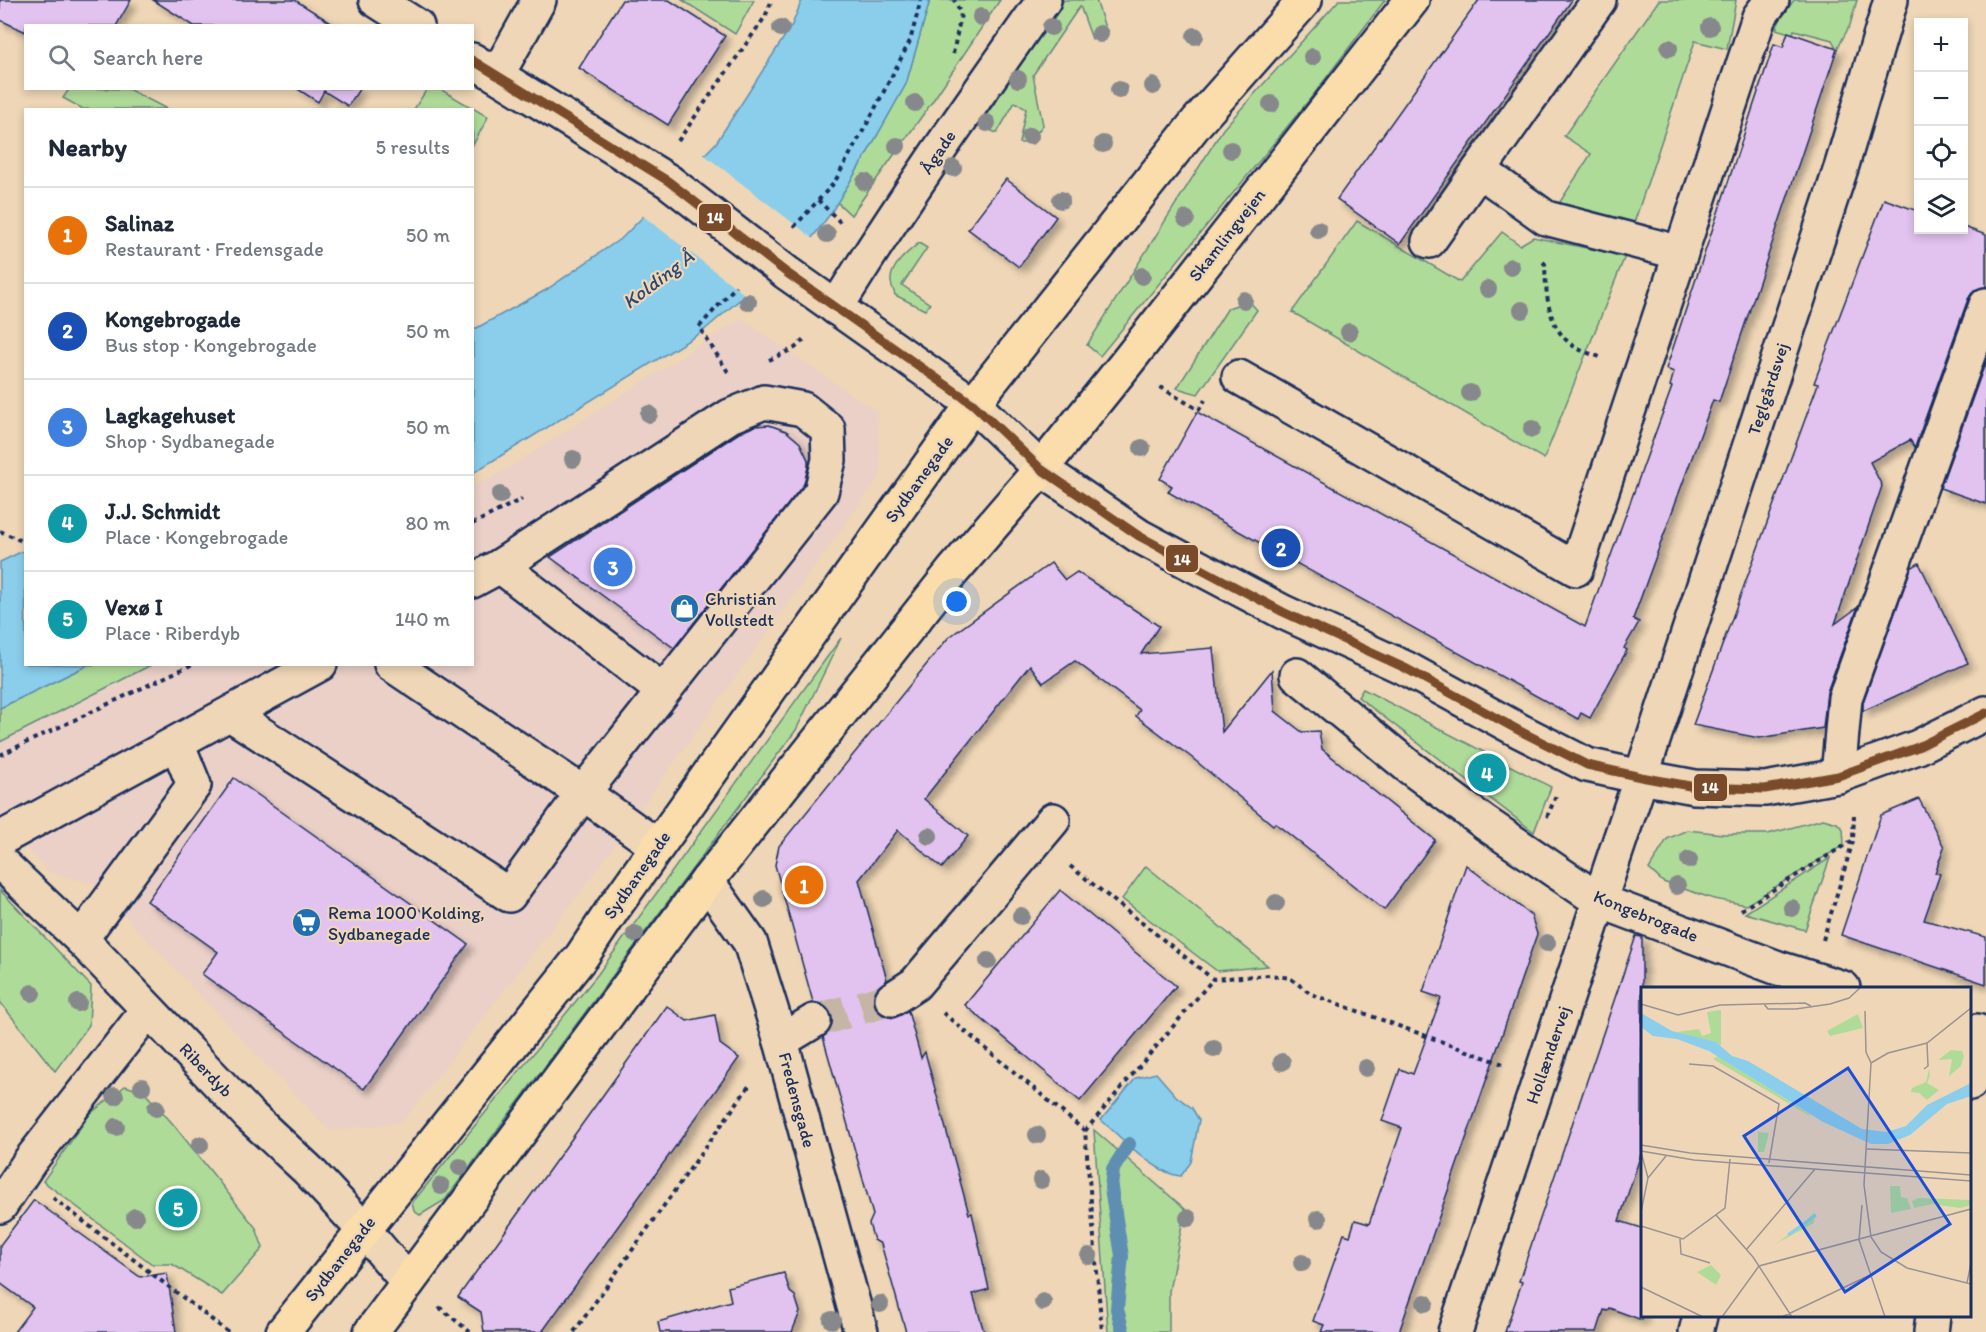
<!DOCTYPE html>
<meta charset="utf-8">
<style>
:root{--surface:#fff;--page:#f2f2f3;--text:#1f2937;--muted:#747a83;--line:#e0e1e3;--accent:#1f6fb2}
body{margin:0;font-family:Itim,sans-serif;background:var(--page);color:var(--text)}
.controls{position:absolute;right:18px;top:18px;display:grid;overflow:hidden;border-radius:0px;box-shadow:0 3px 9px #0003}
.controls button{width:54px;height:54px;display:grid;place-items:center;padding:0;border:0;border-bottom:2px solid var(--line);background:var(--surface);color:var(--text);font:30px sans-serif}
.you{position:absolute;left:957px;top:602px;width:21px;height:21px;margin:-15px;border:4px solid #fff;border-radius:50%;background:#1a73e8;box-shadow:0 0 0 9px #1a73e833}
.badge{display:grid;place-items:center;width:39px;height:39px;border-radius:50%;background:var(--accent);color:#fff;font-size:20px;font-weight:700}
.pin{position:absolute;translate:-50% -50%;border:3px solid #fff;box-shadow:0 2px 6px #0006}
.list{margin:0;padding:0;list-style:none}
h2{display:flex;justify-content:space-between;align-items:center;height:78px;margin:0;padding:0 24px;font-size:26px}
h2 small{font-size:20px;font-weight:400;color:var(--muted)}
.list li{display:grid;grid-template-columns:39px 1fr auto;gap:18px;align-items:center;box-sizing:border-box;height:96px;padding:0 24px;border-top:2px solid var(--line)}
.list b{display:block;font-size:22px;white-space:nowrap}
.list p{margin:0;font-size:20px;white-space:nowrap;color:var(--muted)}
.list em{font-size:20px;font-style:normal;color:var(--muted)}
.icon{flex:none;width:33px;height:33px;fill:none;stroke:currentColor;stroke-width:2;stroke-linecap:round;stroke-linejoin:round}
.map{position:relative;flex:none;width:1986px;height:1332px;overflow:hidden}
.search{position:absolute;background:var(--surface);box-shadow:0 3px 9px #0003;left:24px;top:24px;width:450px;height:66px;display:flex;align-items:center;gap:15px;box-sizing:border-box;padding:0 21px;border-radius:0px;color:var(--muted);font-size:22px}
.panel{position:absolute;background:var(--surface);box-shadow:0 3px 9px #0003;left:24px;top:108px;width:450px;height:558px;border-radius:0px}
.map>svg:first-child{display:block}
</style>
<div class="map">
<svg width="1986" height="1332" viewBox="0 0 1986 1332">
<defs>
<filter id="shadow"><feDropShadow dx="5.5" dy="5.5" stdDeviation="3" flood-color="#0004"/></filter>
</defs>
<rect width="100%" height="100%" fill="#eed6b6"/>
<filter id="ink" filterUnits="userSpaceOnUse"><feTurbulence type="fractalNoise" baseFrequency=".0167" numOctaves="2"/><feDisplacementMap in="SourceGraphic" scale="12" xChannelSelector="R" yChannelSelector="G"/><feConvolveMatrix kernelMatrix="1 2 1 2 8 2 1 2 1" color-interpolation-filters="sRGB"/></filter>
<g filter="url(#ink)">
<path fill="#ead0c7" d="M741,319L877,412L881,474L593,875L402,1122L330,1131L94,884L50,872L0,822V723L113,665L472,664L473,486L499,474Z"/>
<g fill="#afdb99" stroke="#65857c" stroke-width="1.5">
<path d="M682,0H754L735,34Z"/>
<path d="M930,0H1000L932,102L851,215L837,202L865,157L906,84Z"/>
<path d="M1064,0H1096L1106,31L1092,39L1080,6L1033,75L1043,125L1029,143H1019L1026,109L1015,102L997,133L979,126Z"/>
<path d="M1339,0H1385L1314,94L1100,356L1087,345L1223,129Z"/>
<path d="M1659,0H1736L1727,49L1695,41L1634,223L1558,205L1591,154L1564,136Z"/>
<path d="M1794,0H1857L1850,25L1837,49L1832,40L1794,30L1793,34L1776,29L1781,18Z"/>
<path d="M70,88L128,89L167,109H83L63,98Z"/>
<path d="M427,89H440L488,117L473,145L472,110L414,109Z"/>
<path d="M1357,221L1460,282L1502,232L1520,245L1533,237L1625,256L1544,459L1292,312Z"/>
<path d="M919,243L927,248L902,285L930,304L925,310L895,295C894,291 891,285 891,281C890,266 908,252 919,243Z"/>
<path d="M1249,301L1257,310L1198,394L1177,388L1228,308Z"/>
<path d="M841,638L796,730L445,1200L420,1215L414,1211L412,1203L598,974Z"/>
<path d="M88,665H151L0,742V708Z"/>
<path d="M1363,689L1551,787L1534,832L1358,697Z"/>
<path d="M1823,819L1837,823L1843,829L1844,845L1746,905L1714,899L1663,882L1649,869L1667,839L1687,830L1723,834H1768Z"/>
<path d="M1830,858L1805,930L1745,913Z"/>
<path d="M1146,866L1268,966L1217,971L1122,899Z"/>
<path d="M0,890L91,986L89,1025L55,1071L0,1002Z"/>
<path d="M125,1086L144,1092L173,1124L256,1228L263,1248L222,1295L172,1264H152L43,1181L90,1114Z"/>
<path d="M1094,1130L1185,1209L1169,1291V1332H1108Z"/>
</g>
<g fill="#8aceeb" stroke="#5e8eb3" stroke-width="1.5">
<path d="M802,0H930L906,84L865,157L831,213L812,238L702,332L473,473V330L546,290L623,237L716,143L792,25Z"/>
<path d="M25,550L26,664L88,665L0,708V562Z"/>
<path d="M1156,1073L1176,1096L1192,1108L1199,1120L1191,1162L1181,1176C1156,1175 1120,1136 1101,1120L1136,1078Z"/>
</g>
<path fill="#eed6b6" d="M702,153L814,239L748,297L642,215Z"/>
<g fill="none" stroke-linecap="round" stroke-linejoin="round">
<path stroke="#5e8eb3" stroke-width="14" d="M1123,1332L1117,1309L1122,1256L1111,1188L1113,1169L1129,1144"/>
</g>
<g fill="#e2c2ef" stroke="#1b2f5e" stroke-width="1.5" filter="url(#shadow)">
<path d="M0,0H131L116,26H26V32L0,20Z"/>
<path d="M153,0H295L336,26H194Z"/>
<path d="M622,0H669L725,36L668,125L579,68Z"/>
<path d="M1479,0H1572L1400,244L1337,199Z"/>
<path d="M1788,32L1837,49L1719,402L1713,400L1633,619L1639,622L1624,648L1627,650L1590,718L1581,713L1578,719L1168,492L1172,486L1160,479L1197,412L1585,627L1672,387L1670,386L1674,372L1666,369L1774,44L1783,47Z"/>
<path d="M296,88H360L348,106L324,91L318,102Z"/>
<path d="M1006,179L1056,217L1019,267L968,229Z"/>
<path d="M1884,199L1918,211V230H1964V227L1986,235V287L1974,290L1968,299L1915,447L1910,440L1870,462L1882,486L1835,624L1858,607L1827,692L1823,728L1759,738L1693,725L1818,384L1814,383Z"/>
<path d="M1986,361V504L1940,488Z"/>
<path d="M769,425L786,431L800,443L808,460V467L804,484L674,648L550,557L739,433L755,426Z"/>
<path d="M1051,563L1065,580L1077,572L1159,626L1141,654L1213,648L1222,732L1272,670L1275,711L1302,732L1319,731L1322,749L1435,840L1384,910L1275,823L1273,825L1191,757L1136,716L1140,710L1075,661L1043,683L1030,665L924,799L968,836L942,868L898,830L859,880L887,980L876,990L873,1001L877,1010L884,1016L894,1018L908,1011L921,1058L925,1052L969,1214L972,1213L989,1289L973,1294L984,1332H906L881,1244L874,1240L869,1224L873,1215L823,1037L831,1029L833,1020L830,1011L824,1005L813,1002L775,865L779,846L948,638Z"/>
<path d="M1919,563L1968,663L1863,711V702L1911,568Z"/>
<path d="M234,778L468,944L364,1089L202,974L218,952L147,901Z"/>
<path d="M1919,799L1944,847L1935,873L1940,874L1924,920L1986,937V984L1841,935L1881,815Z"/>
<path d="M1466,865L1531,915L1537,934L1399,1332H1321L1324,1325L1313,1321L1344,1234L1350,1236L1355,1220L1369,1224L1402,1128L1382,1121L1400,1069L1413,1074L1441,998L1423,992Z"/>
<path d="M1060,890L1176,986L1080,1101L965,1005Z"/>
<path d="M1636,936L1642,937V1151L1619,1221L1642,1228V1320L1609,1308L1607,1311L1604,1310L1597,1332H1505L1522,1282L1519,1281Z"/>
<path d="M667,1006L687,1021L715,1015L720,1044L739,1058L542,1332H484L481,1312L458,1297Z"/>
<path d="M34,1200L140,1277L167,1273L176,1332H14L33,1307L0,1283V1245Z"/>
<path d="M784,1273L790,1292L795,1296L800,1312L792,1332H660L658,1322L731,1301L728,1287Z"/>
</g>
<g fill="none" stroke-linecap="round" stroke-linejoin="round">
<path stroke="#c4b5a4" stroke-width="33" stroke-dasharray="33 16" stroke-linecap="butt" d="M814,1021L892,999"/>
<defs>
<g id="minor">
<path d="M376,0L417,26"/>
<path d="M472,60L668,181"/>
<path d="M497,75L539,0"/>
<path d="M1479,170L1546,218L1681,253"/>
<path d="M1429,241L1599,0"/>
<path d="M787,273L973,404L1041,469L1139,536L1283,612L1405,668L1520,731L1587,765L1641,777L1695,787L1765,789L1838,776L1918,747L1986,713"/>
<path d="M836,308C901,202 973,101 1044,0"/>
<path d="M1239,377L1576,569L1759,17L1772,0"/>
<path d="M500,566L663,691"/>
<path d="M391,664L583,793L657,846"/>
<path d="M1297,675L1408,766L1485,823L1600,901L1778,968L1843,988"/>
<path d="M230,714L509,895L583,793L821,492L829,460L828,429L803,409L764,402L730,416L500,566L472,581"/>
<path d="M1838,776L1845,698L1986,305"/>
<path d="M0,839L320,664"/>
<path d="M0,862L81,939L249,1115L308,1170L363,1229L408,1282"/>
<path d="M707,881L750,942L781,1041L861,1332"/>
<path d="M81,939L194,785L177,743"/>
<path d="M892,999L915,984L1053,820"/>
<path d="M781,1041L814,1021"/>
<path d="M1970,1083L1977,1031"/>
<path d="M0,1206L30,1161L148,1010"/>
<path d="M1455,1332L1641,777L1842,165L1891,0"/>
<path d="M1696,1332L1700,1316"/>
<path d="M1931,1332L1933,1316"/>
</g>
<g id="major">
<path d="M283,1332L582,956L613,909L973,404L1197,122L1305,0"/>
<path d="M371,1332L707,881L953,571L1041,469L1124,366L1412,0"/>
</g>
</defs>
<use href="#minor" stroke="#1b2f5e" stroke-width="38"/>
<use href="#major" stroke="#1b2f5e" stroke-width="38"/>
<g stroke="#1b2f5e" stroke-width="4" stroke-dasharray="4.5 4.5" stroke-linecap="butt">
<path d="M953,54L961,14L954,0"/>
<path d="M678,141L765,17L772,0"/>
<path d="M818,200L841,223"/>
<path d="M794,227L834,183L868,122L910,41L921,0"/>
<path d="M1543,262L1545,264C1546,294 1547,329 1575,347C1582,352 1593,354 1602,358"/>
<path d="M769,360L795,348L806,338"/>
<path d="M728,372L699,327L736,286"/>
<path d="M1160,387L1199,410L1205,400"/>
<path d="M472,524L522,499"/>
<path d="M0,531L26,543"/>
<path d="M0,755L193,664"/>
<path d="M1547,817L1556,796"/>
<path d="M1070,866L1213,979L1270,975L1290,978L1311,994L1503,1064"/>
<path d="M1741,910L1853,840L1854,815"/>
<path d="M1823,940L1853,841"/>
<path d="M943,1013L1085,1131L1102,1332"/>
<path d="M1085,1131L1213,979"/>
<path d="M53,1198L228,1332"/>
<path d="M439,1307L470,1332"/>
<path d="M574,1332L749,1086"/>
</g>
<use href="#minor" stroke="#eed6b6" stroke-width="33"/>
<use href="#major" stroke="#faddab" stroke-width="33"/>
<defs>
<path id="minor-bridge" d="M668,181L787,273"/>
</defs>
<use href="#minor-bridge" stroke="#1b2f5e" stroke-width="38" stroke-linecap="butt"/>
<use href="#minor-bridge" stroke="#eed6b6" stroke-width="33"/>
<defs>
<path id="bus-1" d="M472,60L668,181L787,273L973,404L1041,469L1139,536L1283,612L1405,668L1520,731L1587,765L1641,777L1695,787L1765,789L1838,776L1918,747L1986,713"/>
</defs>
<use href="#bus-1" stroke="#eed6b6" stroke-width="14"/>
<use href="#bus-1" stroke="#7a4b2a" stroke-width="9"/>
</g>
<g fill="#86888b">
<circle cx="981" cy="17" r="9"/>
<circle cx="1051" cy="27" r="9"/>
<circle cx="1710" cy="27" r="9"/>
<circle cx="781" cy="28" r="9"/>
<circle cx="1100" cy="34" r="9"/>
<circle cx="1195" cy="36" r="9"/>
<circle cx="1669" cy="48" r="9"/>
<circle cx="1312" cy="57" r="9"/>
<circle cx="1018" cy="79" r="9"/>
<circle cx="1153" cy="86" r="9"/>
<circle cx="1119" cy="90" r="9"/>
<circle cx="915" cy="103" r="9"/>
<circle cx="1271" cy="104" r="9"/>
<circle cx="987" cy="123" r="9"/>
<circle cx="1030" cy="136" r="9"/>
<circle cx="1103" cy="144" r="9"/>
<circle cx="897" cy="146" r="9"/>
<circle cx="1231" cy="150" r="9"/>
<circle cx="953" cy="168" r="9"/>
<circle cx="865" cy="182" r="9"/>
<circle cx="1061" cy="200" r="9"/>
<circle cx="1186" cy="219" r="9"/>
<circle cx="1318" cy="230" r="9"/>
<circle cx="827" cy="234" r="9"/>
<circle cx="1511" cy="267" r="9"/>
<circle cx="1142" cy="276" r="9"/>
<circle cx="1488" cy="289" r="9"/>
<circle cx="1244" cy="300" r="9"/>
<circle cx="748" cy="302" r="9"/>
<circle cx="1522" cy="310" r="9"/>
<circle cx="1349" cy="332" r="9"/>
<circle cx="1470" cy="393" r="9"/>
<circle cx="649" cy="414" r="9"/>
<circle cx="1532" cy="429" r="9"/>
<circle cx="1142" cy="448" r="9"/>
<circle cx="573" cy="459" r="9"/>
<circle cx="500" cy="495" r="9"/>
<circle cx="929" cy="836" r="9"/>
<circle cx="1689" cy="860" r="9"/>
<circle cx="1677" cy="886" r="9"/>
<circle cx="764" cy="899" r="9"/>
<circle cx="1276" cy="903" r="9"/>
<circle cx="1792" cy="908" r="9"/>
<circle cx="1021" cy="916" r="9"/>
<circle cx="635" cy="934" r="9"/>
<circle cx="1547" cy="943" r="9"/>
<circle cx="988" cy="961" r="9"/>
<circle cx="32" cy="993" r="9"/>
<circle cx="78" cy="1003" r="9"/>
<circle cx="1214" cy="1049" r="9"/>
<circle cx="1282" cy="1062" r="9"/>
<circle cx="1366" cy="1068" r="9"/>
<circle cx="142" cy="1087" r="9"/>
<circle cx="115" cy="1096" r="9"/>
<circle cx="156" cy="1108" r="9"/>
<circle cx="116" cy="1127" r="9"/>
<circle cx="1037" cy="1135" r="9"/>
<circle cx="200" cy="1145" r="9"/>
<circle cx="460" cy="1167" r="9"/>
<circle cx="1041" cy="1180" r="9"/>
<circle cx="441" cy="1186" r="9"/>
<circle cx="135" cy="1217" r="9"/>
<circle cx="1188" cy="1218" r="9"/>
<circle cx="1318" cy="1219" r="9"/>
<circle cx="1089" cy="1256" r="9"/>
<circle cx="1302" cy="1263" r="9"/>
<circle cx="1043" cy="1302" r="9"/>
<circle cx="1425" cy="1303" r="9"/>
<circle cx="880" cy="1304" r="9"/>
<circle cx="832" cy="1320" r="9"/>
</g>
</g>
<defs>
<symbol id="shop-disc" viewBox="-11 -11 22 22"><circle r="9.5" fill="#1f6fb2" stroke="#eed6b6"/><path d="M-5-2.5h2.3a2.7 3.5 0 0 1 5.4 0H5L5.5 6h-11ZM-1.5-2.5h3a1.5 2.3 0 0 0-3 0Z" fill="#fff"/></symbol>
<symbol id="supermarket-disc" viewBox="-11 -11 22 22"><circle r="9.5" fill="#1f6fb2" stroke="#eed6b6"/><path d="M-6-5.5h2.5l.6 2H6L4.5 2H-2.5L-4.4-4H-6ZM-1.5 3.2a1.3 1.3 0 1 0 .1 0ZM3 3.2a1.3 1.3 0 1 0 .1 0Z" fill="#fff"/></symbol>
</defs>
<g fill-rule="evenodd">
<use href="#shop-disc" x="668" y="592" width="33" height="33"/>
<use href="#supermarket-disc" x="290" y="906" width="33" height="33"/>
</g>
<g text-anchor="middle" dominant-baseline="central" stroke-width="4.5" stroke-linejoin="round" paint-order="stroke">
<g font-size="18" fill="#1b2f5e" stroke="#eed6b6">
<text transform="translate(938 152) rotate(-56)">Ågade</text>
<text transform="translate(1227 235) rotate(-52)">Skamlingvejen</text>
<text transform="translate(1768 389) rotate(-72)">Teglgårdsvej</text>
<text transform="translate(919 479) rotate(-54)">Sydbanegade</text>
<text transform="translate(637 875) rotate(-55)">Sydbanegade</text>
<text transform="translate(1646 916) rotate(22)">Kongebrogade</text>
<text transform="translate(1548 1055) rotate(-71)">Hollændervej</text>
<text transform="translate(206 1070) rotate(46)">Riberdyb</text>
<text transform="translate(797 1100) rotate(75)">Fredensgade</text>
<text transform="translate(340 1259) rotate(-52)">Sydbanegade</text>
</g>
<g font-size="18" fill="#1b2f5e" stroke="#eed6b6" text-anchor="start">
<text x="705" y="599">Christian<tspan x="705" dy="21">Vollstedt</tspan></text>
<text x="328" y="913">Rema 1000 Kolding,<tspan x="328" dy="21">Sydbanegade</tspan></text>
</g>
<g font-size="20" font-style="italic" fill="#2c4773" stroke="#eed6b6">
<text transform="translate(658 279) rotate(-37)">Kolding Å</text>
</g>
</g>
<g transform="translate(1641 987)">
<rect width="330" height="330" fill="#eed6b6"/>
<path d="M80,23V58L36,45L58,42L61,49L70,46L66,25ZM217,27L222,41L189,49L186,44ZM310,63L321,64L323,69L320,79L308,89L311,72L297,73ZM77,69L168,127L169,129L72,72ZM288,82L289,89L286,96L298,103L286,113L278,106L270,105L271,101L285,95ZM117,145L128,146L123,165H117ZM249,199H259L260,210L266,211L270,222L250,226ZM277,211L329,213L330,218L319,221L291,217L273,221L271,214ZM174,225L173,236L136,256L158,240ZM70,278L80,288L75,298L56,285Z" fill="#afdb99"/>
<path d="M0,26L31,44L75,55L91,69L107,74L221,142L246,145L265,139L286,118L330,96V109L306,117L269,148L247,157H230L182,135L68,64L36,52L12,49L0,40Z" fill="#8aceeb"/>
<path fill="none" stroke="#8aceeb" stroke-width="3" d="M147,248L175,228"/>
<path fill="none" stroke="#9a9393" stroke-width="1.5" d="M0,17L37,28L79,18L164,16L170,19M123,17L127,22H155L189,17L208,11L220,0M224,24L225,65L230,76L223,198L230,250L240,265L266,281L330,297M230,76L247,66L286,56L330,21M48,77L72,79L138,117L128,176M283,82L287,79L286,56M0,158L49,166L330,188M226,162L330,166M0,164L53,173L330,194M0,165L7,191L0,225M7,191L25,169M221,218L218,253L244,330M75,228L112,270L151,330M0,239L42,252L84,221L89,172M39,252L40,267L69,276M105,263L174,182M326,296L330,276M0,300L62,330M81,330L118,279L330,222M141,330L227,289"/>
<path fill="#1d4ed8" fill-opacity="0.15" stroke="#1d4ed8" stroke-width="3" d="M207,81L309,237L204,305L103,149Z"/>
<rect width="330" height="330" fill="none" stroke="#1b2f5e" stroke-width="3"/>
</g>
<g stroke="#eed6b6" stroke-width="2">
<rect x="698" y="203" width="34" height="29" rx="6" fill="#7a4b2a"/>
<rect x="1165" y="544" width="34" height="29" rx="6" fill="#7a4b2a"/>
<rect x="1693" y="773" width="35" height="29" rx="6" fill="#7a4b2a"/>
</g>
<g font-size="16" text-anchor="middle" font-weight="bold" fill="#fff">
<text x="715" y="223">14</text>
<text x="1182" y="565">14</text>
<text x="1710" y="793">14</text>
</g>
</svg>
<div class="controls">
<button>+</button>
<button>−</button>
<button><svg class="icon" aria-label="locate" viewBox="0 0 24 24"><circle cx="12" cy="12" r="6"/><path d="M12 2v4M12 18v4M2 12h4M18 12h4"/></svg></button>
<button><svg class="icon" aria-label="layers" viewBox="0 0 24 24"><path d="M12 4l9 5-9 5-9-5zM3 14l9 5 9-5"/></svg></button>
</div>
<div class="you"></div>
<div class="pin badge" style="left:804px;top:885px;background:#e8710a">1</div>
<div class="pin badge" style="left:1281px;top:548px;background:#1a4fb4">2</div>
<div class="pin badge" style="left:613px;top:567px;background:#3f7fe0">3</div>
<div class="pin badge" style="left:1487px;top:773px;background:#0f9aa8">4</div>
<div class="pin badge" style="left:178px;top:1208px;background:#0f9aa8">5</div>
<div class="search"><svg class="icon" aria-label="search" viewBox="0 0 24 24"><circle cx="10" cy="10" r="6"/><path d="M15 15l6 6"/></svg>Search here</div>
<section class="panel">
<h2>Nearby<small>5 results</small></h2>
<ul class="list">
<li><span class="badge" style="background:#e8710a">1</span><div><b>Salinaz</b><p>Restaurant · Fredensgade</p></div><em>50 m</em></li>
<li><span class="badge" style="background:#1a4fb4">2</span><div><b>Kongebrogade</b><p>Bus stop · Kongebrogade</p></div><em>50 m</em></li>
<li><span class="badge" style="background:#3f7fe0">3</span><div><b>Lagkagehuset</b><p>Shop · Sydbanegade</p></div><em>50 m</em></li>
<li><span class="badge" style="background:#0f9aa8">4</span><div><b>J.J. Schmidt</b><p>Place · Kongebrogade</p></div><em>80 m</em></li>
<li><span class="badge" style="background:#0f9aa8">5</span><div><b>Vexø I</b><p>Place · Riberdyb</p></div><em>140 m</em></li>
</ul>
</section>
</div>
